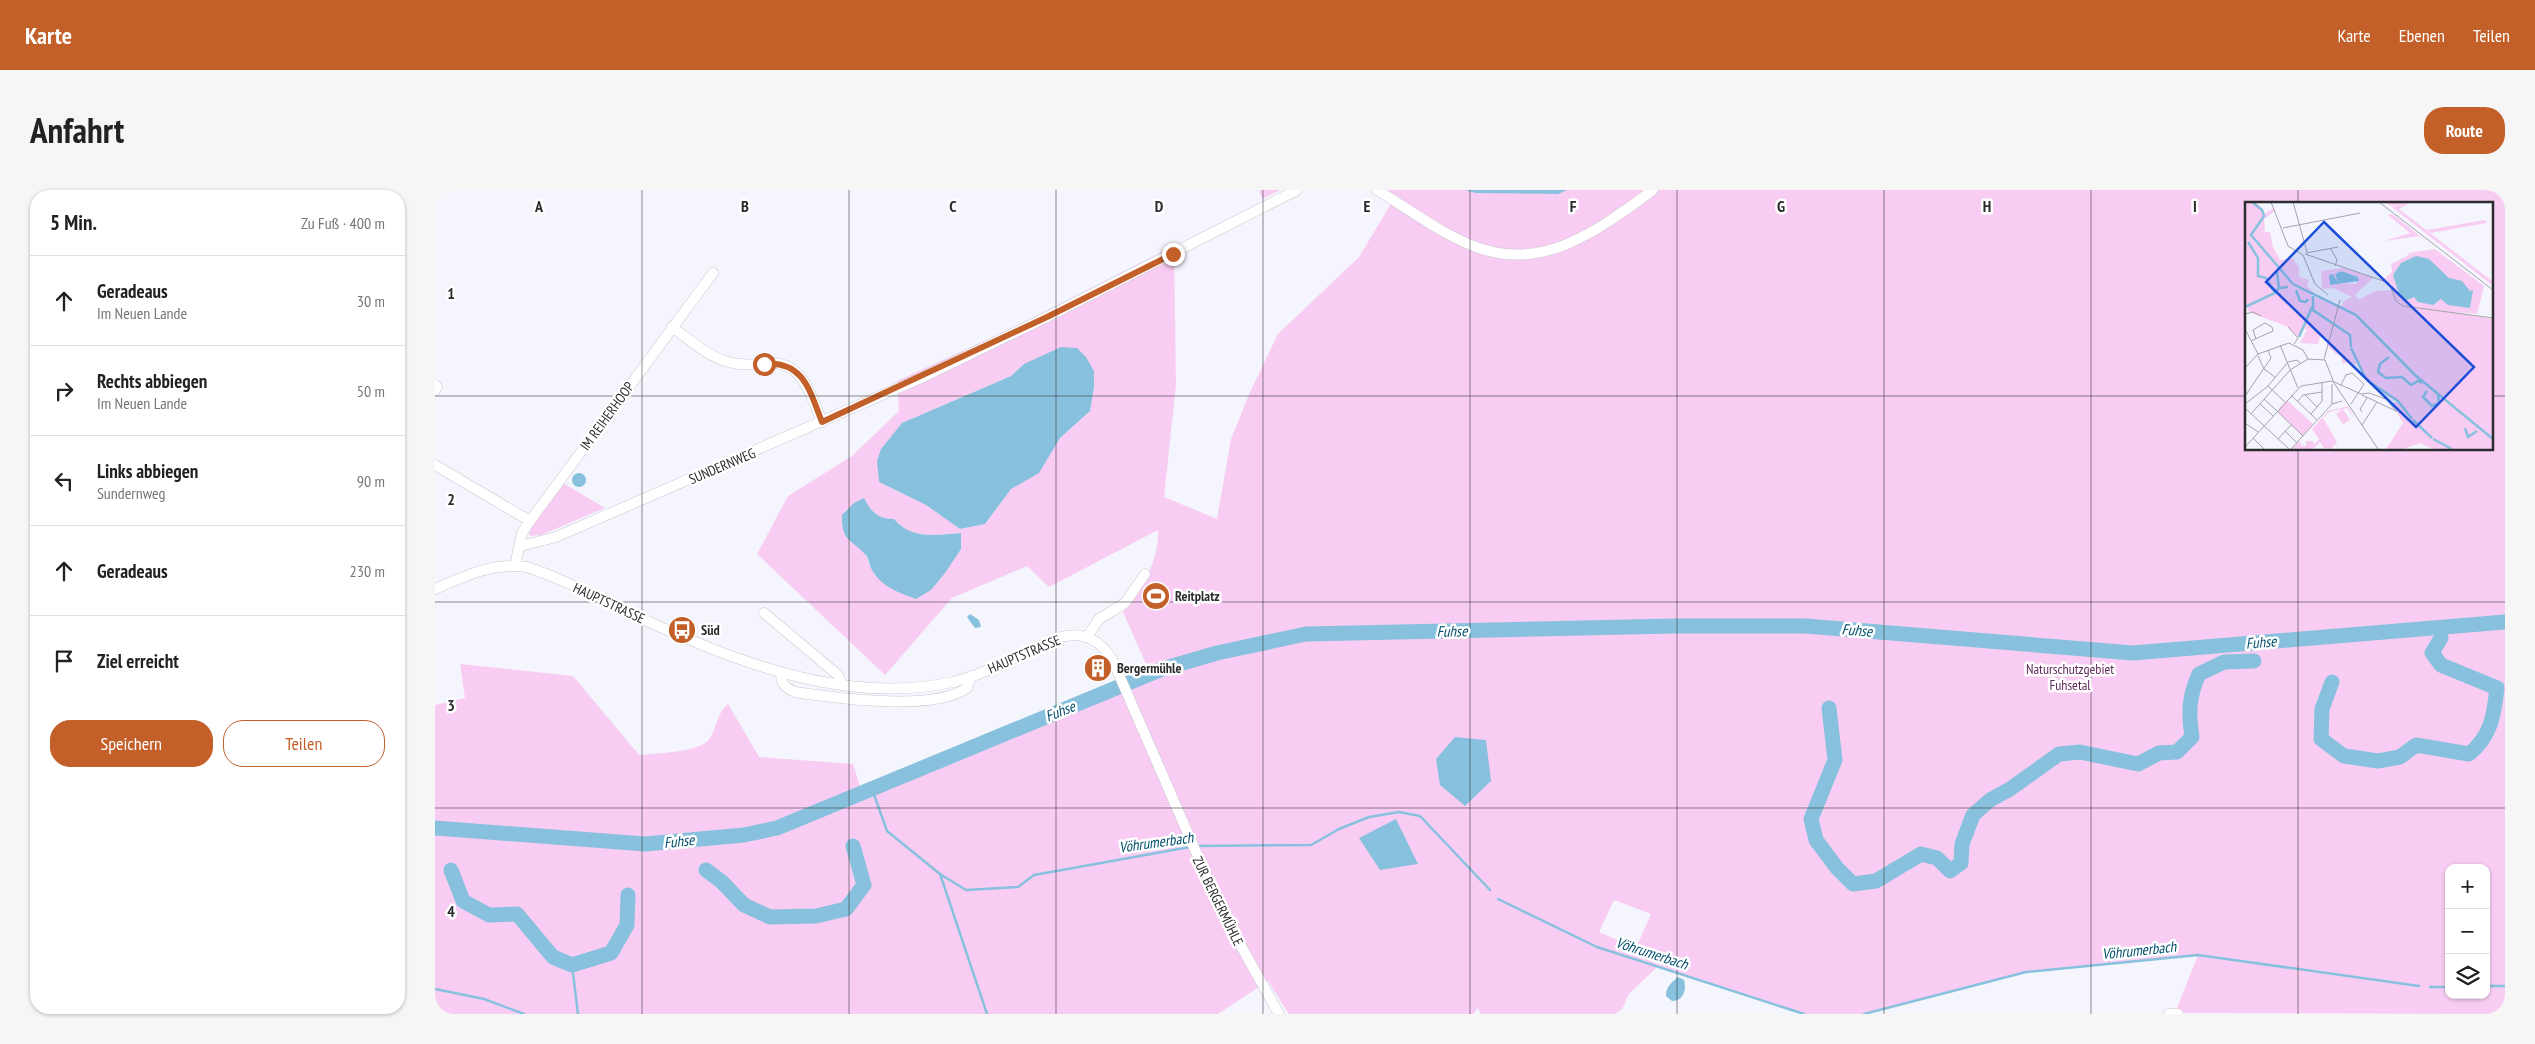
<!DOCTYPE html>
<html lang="de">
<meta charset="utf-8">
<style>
:root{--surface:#fff;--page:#f6f6f6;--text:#222;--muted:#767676;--line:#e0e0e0;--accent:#c35f29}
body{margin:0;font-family:"PT Sans Narrow",sans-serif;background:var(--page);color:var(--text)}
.controls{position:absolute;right:15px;bottom:15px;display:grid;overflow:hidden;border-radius:10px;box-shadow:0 1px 4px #0004}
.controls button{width:45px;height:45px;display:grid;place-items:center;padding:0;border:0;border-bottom:1px solid var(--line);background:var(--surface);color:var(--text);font:25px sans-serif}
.stop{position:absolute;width:15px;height:15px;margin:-11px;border:4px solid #c35f29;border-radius:50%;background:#fff}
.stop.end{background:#c35f29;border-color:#fff;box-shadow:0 1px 5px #0008}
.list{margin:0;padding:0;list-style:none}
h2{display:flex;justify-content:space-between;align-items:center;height:65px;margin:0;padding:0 20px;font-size:21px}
h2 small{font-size:16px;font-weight:400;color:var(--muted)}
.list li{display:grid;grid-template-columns:32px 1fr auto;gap:15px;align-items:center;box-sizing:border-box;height:90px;padding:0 20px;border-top:1px solid var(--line)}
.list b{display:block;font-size:19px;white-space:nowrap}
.list p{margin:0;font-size:16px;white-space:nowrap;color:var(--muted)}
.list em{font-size:16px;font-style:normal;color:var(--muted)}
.actions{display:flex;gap:10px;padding:15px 20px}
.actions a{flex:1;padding:11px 0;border:1px solid var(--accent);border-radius:20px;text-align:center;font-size:18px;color:var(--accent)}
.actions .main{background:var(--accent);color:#fff}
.icon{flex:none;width:28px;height:28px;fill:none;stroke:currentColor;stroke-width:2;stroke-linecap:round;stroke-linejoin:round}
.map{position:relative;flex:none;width:2070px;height:824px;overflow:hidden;border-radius:20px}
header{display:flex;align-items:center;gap:30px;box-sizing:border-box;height:70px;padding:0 25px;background:var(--accent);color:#fff}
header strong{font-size:24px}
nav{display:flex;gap:28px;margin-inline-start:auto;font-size:18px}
.intro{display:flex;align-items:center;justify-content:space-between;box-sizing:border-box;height:120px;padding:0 30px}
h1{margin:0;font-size:35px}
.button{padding:12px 22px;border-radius:20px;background:var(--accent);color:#fff;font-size:18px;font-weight:700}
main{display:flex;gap:30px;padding:0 30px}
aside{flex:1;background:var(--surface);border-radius:20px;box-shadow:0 1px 4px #0004}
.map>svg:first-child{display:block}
</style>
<header>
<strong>Karte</strong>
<nav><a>Karte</a><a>Ebenen</a><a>Teilen</a></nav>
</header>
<div class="intro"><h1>Anfahrt</h1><a class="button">Route</a></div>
<main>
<aside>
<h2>5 Min.<small>Zu Fuß · 400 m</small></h2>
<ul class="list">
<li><svg class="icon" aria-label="ahead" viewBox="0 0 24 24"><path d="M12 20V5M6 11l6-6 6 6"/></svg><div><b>Geradeaus</b><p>Im Neuen Lande</p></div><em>30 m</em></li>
<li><svg class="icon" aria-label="right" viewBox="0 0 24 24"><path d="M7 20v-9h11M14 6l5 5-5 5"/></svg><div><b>Rechts abbiegen</b><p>Im Neuen Lande</p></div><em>50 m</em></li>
<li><svg class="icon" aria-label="left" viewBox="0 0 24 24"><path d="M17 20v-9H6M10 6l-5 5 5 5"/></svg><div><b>Links abbiegen</b><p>Sundernweg</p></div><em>90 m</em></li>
<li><svg class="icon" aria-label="ahead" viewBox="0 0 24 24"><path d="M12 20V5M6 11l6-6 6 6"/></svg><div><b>Geradeaus</b></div><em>230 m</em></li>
<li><svg class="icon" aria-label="arrive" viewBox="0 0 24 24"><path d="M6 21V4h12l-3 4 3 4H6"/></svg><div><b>Ziel erreicht</b></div></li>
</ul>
<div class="actions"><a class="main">Speichern</a><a>Teilen</a></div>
</aside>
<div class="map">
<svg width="2070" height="824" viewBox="0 0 2070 824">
<rect width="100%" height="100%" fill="#f4f5fd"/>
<g fill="#f9cdf3" fill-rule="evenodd">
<path d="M824,0H845L827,9Z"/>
<path d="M949,0H2070V824L1740,823L1763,765L1591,782L1429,824H1369L1222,777L1194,804L1187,819L1180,824H1046L1043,818L1038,824H854L833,791L783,824H0V515L30,508L25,474L138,486L204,565C221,563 266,563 275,548C282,537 282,523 293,514L324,567L418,574L428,606L751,474L876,446L878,442H871L750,468L714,481L688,422C707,399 724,371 723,340L614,397L592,376L517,408L450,485L322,364L353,306L417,266L464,221L462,191L573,140L739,56L741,195L729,307L782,329L796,249L815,202L843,144L924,67L960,7ZM1811,14H2056V259H1811ZM589,174L655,221L625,248L604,282L576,299L550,334L525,339L491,315L444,292L467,233L576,186ZM429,309C437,322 443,329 459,329C477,350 500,345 525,343L526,359L496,400L435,377L432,367ZM2014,678H2051V805H2014ZM1179,710L1216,724L1201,758L1164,742Z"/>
<path d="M128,293L170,318L106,345L96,346L94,344L97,337Z"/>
</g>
<g fill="#88c1dd">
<path d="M1030,0H1132L1123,4L1041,3Z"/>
<path d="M626,157L642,158L651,167L659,181V197L655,221L625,248L604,283L576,299L550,334L525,339L491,315L444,292L442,271L446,259L467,233L576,186L589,174Z"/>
<circle cx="144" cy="290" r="7"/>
<path d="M429,308C436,322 443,329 459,329C477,350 500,345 526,343V359L510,383L496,400L481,409C462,402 447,397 437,380C434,375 434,369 431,365C416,349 406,351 407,325L419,313Z"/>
<path d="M535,424L544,430L546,437L540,438L532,427Z"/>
<path d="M1020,547L1051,550L1056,591L1030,616L1005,595L1001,569Z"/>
<path d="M961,629L983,674L945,680L924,648Z"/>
<path d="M1243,787L1249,790C1252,800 1248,811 1237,811L1231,806C1231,797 1236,793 1243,787Z"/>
</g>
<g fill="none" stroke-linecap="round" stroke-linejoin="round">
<g stroke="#88c1dd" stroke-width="2.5">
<path d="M437,599L452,641L505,684L531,700L583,697L599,685L755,657"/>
<path d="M761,656L876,655L904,639L934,627L964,622L985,626L1055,700"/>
<path d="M505,684L552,824"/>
<path d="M1063,709L1162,757L1369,824"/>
<path d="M137,775L143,824"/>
<path d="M2051,796H2070"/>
<path d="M1995,797H2014"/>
<path d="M0,799L49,809L89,824"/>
<path d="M1429,824L1591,782L1763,765L1984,796"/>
</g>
<g stroke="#88c1dd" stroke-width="15">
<path d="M1897,492L1887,519L1886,549L1909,566L1943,571L1965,567L1981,555L2034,564C2056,546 2059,526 2062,498L2006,475L1997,463L2006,448"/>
<path d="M1394,518L1400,570L1376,629L1381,650L1402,678L1418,694L1441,691L1486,664L1502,668L1515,681L1526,673L1527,654L1538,625L1555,610L1575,599L1624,564L1645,562L1703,574L1724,563L1742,562L1757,547C1753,523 1754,506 1764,484L1789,472L1819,471"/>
<path d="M0,638L210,654L309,645L342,638L727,479L782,463L871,444L1239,436H1371L1698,463L2070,432"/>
<path d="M16,680L28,711L54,725L82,724L118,767L137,775L176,763L192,735L193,705"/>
<path d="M271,680L287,692L309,715L335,727L381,726L411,719L429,695L418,656"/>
</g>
<defs>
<g id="minor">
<path d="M942,0C974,19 1006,44 1041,57C1109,83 1166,38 1218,0"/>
<path d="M237,137C254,149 272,166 293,172C307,176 321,174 335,173C369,172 377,208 387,232"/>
<path d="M0,195L2,197L0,200"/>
<path d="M0,275L95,331"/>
<path d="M86,356L121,347L486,188L612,127L862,0"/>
<path d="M80,376L87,343L95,331L278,83"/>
<path d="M0,399C30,386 58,372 92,377C128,389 164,408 199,425C297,470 408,516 518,492C556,483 590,461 626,447C649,441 667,451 678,471L788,724L844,824"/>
<path d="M329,423L403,485L407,495"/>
<path d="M652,447L664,429L690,413L710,384"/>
<path d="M346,482C346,494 349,497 360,502C400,508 498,522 532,498L536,486"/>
<path d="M1734,824H1743"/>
</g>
</defs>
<use href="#minor" stroke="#c8c9d0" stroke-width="11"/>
<use href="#minor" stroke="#fff" stroke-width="10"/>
</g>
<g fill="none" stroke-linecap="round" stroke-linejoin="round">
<path stroke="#c35f29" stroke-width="6" d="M329,174C369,170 375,202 387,232L612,127L738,64"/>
</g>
<path fill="none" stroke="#2b2c2e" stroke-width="1" stroke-opacity="0.55" d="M207,0V824M414,0V824M621,0V824M828,0V824M1035,0V824M1242,0V824M1449,0V824M1656,0V824M1863,0V14M0,206H1811M2056,206H2070M1863,259V824M0,412H2070M0,618H2070"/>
<defs>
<symbol id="stadium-disc" viewBox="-11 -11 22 22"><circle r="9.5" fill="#c35f29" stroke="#fff"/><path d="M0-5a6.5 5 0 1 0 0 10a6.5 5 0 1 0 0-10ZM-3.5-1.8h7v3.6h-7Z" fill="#fff"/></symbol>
<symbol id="bus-disc" viewBox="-11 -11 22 22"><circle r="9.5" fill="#c35f29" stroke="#fff"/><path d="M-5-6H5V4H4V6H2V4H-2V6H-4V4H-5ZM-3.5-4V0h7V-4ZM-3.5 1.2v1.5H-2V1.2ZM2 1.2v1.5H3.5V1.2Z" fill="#fff"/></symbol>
<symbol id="building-disc" viewBox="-11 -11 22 22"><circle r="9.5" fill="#c35f29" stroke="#fff"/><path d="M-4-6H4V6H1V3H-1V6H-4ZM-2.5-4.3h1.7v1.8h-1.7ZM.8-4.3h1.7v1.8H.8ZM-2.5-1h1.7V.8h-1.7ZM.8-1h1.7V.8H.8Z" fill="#fff"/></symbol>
</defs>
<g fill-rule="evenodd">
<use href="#stadium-disc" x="705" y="390" width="32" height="32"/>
<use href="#bus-disc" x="231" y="424" width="32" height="32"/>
<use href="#building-disc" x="647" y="462" width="32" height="32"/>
</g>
<g text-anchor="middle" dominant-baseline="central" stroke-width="5" stroke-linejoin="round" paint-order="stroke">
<g font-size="14" fill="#2b2c2e" stroke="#fff">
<text transform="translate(172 226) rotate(-54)">IM REIHERHOOP</text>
<text transform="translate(287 276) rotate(-23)">SUNDERNWEG</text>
<text transform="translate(174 413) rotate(25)">HAUPTSTRASSE</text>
<text transform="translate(589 464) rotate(-23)">HAUPTSTRASSE</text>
<text transform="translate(783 711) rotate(64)">ZUR BERGERMÜHLE</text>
</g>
<g font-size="14" font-weight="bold" fill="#2b2c2e" stroke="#fff" text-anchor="start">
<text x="740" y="406">Reitplatz</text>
<text x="266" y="440">Süd</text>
<text x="682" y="478">Bergermühle</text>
</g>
<g font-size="14" fill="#612c5c" stroke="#fff">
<text x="1635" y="479">Naturschutzgebiet<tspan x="1635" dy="16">Fuhsetal</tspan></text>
</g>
<g font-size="15" font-style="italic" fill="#02506d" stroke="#fff">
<text transform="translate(1422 440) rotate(5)">Fuhse</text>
<text transform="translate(1017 441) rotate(-1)">Fuhse</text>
<text transform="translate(1826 452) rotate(-5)">Fuhse</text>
<text transform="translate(625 521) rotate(-22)">Fuhse</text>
<text transform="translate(244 651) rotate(-6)">Fuhse</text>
<text transform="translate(721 652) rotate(-8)">Vöhrumerbach</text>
<text transform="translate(1704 760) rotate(-6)">Vöhrumerbach</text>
<text transform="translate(1217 763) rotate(18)">Vöhrumerbach</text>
</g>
</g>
<g transform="translate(1810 12)">
<rect width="248" height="248" fill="#f4f5fd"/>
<path d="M0,0L12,1L20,11L29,6L30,9L19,17L20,30H25L28,45L35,58L47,56L54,65V75L64,78L62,84L69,91L67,94L96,105L99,99L107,95L88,86L77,87L76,69L99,66L128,76L110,93L113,98L130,89L148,88L146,81L138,78L147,70L146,62L164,53L163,51L190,47L239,84L232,112L207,110L247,117V247H188L175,241L158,247H141L158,221L147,202L153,199L121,178L113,162L97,161V153H92L82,143L83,136L75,134L73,142L55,141L62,128L58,126L53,135L43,125L4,110L0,98ZM96,69L113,75L114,76L111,82L93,81L90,72ZM140,0H166L154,7L247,79V83L147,5L161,2L146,4ZM147,12L175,34L139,39L165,31L143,13ZM240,18L242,21L186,31L182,28ZM42,198L68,222L58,234L32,209ZM103,204L110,217L102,206L98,207L105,218L98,222L91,212L97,207L84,210L78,216L92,240L86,247L79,246L75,240L68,247H47L54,239L57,244H67H61V239H68L69,243L74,237L67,227L83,209Z" fill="#f9cdf3" fill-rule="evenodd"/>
<path d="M171,54L184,57L204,76L217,79L225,89L228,88L225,106L203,103L196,97L188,103L173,100L169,95L160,99L154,92L148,73L156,61ZM96,69L113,75L114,79L85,83L84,73L88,72L93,81L90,72Z" fill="#88c1dd"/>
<path fill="none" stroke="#88c1dd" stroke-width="2.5" d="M7,0L17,8L19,14L6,33L48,82L111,113L170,173L248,237M3,40L13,56V74L21,76L30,91M32,70L34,86L43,85M51,88L55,99L61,100L63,97M68,94V108L105,133L106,145M0,105L30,91L34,86M54,135L67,105M106,146L121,177M144,155L135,162L133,170L141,176L157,175L166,183L173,179L177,181M123,179L153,199L167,217M182,189L178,195L187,204L194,201L193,193M168,218L187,236M220,226L223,235L232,229M188,237L207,247"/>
<path fill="none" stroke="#a4a5aa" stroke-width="1" d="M26,0L43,44L58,53L70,82L83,93M48,0L62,50M134,0L248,88M38,26L115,11M86,47L92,58L90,64M61,51L93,45M60,52L144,81L151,99L158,104L248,116M0,112L8,110L16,114M43,125L53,136L49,142M0,127L13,152L44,141L58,148L63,157L80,158L89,181L133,247M6,139L28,129L27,125L20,121L8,128L11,137M35,143L53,186M13,154L19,167L30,175M79,157L95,98M0,166L13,152M87,182V202M96,183L101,173L107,171L119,182L106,202M23,184L40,200M46,193L72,218M60,193L72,205M117,193L151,209M0,194L26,156L23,148M19,197L32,209M53,199L58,193L77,190M0,202L23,184L43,160L52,158L56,162M15,202L28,214M0,206L44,247M32,209L58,234M117,210L115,207L122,196M6,212L45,168L63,157M66,212L77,199V180M0,221L13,230M117,223L132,200M40,229L52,241M8,236L19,247M33,237L46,223M0,245L56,184L87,179L116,192L124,191L141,197L152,210M46,247L87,202L97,199"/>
<path fill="#1d4ed8" fill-opacity="0.15" stroke="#1d4ed8" stroke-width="2.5" d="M79,20L229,165L171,225L21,80Z"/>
<rect width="248" height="248" fill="none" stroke="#2b2c2e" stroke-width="2.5"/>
</g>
<g font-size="16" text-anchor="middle" font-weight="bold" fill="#2b2c2e" stroke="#fff" stroke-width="5" stroke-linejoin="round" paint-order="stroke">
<text x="104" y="22">A</text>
<text x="310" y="22">B</text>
<text x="518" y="22">C</text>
<text x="724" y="22">D</text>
<text x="932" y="22">E</text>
<text x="1138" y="22">F</text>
<text x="1346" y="22">G</text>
<text x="1552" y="22">H</text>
<text x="1760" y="22">I</text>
<text x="16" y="109">1</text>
<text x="16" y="315">2</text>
<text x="16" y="521">3</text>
<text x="16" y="727">4</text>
</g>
</svg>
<div class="controls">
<button>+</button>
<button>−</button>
<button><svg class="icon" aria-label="layers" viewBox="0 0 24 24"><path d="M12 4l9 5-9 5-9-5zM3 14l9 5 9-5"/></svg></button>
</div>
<div class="stop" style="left:329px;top:174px"></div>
<div class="stop end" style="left:738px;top:64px"></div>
</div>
</main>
